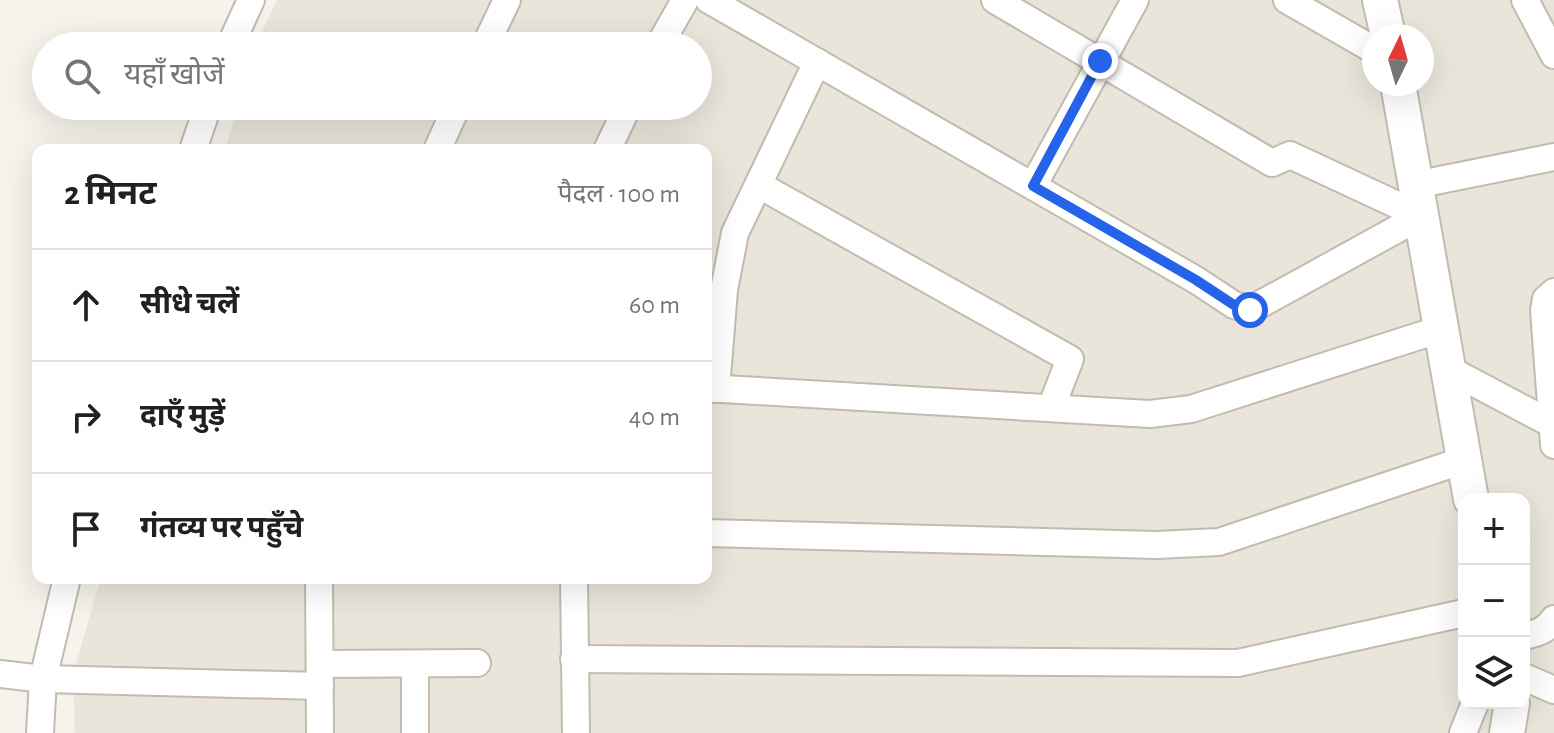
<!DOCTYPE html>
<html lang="hi">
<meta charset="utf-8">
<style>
:root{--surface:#fff;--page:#f2f2f2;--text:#202124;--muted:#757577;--line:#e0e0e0}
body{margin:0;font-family:"Alegreya Sans","Noto Sans Devanagari",sans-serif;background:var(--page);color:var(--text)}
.controls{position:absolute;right:24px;bottom:24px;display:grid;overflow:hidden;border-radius:16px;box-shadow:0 8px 32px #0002}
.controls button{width:72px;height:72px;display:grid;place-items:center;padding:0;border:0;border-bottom:2px solid var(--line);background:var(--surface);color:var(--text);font:40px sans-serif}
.compass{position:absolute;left:1362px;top:24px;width:72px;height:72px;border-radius:50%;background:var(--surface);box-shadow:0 8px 32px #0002;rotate:5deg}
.stop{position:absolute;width:24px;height:24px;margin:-18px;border:6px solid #2563eb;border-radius:50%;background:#fff}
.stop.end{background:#2563eb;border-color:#fff;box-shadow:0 2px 8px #0008}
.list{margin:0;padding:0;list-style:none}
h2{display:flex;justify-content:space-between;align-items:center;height:104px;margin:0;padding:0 32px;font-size:34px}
h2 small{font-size:26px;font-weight:400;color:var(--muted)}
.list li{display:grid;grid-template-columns:52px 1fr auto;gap:24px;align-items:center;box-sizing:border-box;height:112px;padding:0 32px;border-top:2px solid var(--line)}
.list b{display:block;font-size:30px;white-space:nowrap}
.list em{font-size:26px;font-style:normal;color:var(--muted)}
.icon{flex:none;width:44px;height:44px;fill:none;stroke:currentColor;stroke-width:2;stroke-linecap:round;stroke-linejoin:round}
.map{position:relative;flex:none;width:1554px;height:733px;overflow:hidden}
.search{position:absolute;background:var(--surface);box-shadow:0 8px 32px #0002;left:32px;top:32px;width:680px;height:88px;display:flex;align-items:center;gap:20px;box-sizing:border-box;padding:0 28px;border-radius:44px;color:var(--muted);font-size:30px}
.panel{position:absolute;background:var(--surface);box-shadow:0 8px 32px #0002;left:32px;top:144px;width:680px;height:440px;border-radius:16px}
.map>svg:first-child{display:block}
</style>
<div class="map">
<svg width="1554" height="733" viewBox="0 0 1554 733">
<rect width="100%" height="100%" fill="#f6f3ec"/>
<path fill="#eae5da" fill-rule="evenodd" d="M277,0H1554V733H75L73,674L101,578H706V150H225L238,106H698V46H255ZM1374,36H1422V84H1374ZM1464,499H1524V703H1464Z"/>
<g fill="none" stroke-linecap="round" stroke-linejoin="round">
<defs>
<g id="minor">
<path d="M709,0L1196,280L1234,305L1250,310L1421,216"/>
<path d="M995,0L1272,163L1290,155L1421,216"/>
<path d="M1287,0L1374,50"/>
<path d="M1525,0L1554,55"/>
<path d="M230,46L251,0"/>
<path d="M485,46L507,0"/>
<path d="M659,46L685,0"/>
<path d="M193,150L208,106"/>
<path d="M437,150L457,106"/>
<path d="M607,150L628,106"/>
<path d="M759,185L1070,359L1051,408"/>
<path d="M1415,185L1554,157"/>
<path d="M1033,186L1135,0"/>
<path d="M1554,292L1546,299L1544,310L1554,445"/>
<path d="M1448,369L1552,424"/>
<path d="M706,388L1150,414L1191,409L1441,329"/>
<path d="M716,389L724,290L735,233L817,62"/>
<path d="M706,533L1157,545L1219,542L1464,460"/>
<path d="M319,578L320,733"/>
<path d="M574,578L576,733"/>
<path d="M1524,636C1537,633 1546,631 1554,619"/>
<path d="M574,659L1238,663L1464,613"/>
<path d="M320,664L477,663"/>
<path d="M415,664V733"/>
<path d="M0,674L43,679L320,686"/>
<path d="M1524,677L1554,690"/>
<path d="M40,733L43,679L67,578"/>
<path d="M1463,733L1475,703"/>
</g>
<g id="tertiary">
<path d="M1380,0L1388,36"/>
<path d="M1398,84L1471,499"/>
<path d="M1507,733L1512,703"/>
</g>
</defs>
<use href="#minor" stroke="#c2bbae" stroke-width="30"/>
<use href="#tertiary" stroke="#c2bbae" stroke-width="38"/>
<use href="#minor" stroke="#fff" stroke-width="26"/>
<use href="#tertiary" stroke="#fff" stroke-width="34"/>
</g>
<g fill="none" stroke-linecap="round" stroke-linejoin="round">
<path stroke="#2563eb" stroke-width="10" d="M1100,61L1033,186L1196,280L1234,305L1250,310"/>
</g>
</svg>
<div class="controls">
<button>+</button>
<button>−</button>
<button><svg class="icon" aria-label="layers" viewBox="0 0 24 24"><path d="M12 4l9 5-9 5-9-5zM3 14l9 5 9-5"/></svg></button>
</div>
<svg class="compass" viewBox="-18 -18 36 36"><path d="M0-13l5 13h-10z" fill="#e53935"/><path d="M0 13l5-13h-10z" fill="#757577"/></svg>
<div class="stop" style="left:1250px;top:310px"></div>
<div class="stop end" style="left:1100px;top:61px"></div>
<div class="search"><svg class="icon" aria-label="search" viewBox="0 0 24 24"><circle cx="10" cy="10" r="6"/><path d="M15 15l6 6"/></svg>यहाँ खोजें</div>
<section class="panel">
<h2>2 मिनट<small>पैदल · 100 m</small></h2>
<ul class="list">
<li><svg class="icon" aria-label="ahead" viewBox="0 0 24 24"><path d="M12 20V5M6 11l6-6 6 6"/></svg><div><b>सीधे चलें</b></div><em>60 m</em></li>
<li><svg class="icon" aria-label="right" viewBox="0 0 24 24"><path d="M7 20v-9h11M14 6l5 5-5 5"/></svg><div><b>दाएँ मुड़ें</b></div><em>40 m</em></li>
<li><svg class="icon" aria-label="arrive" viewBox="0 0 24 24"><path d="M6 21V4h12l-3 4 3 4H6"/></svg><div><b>गंतव्य पर पहुँचे</b></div></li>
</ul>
</section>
</div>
